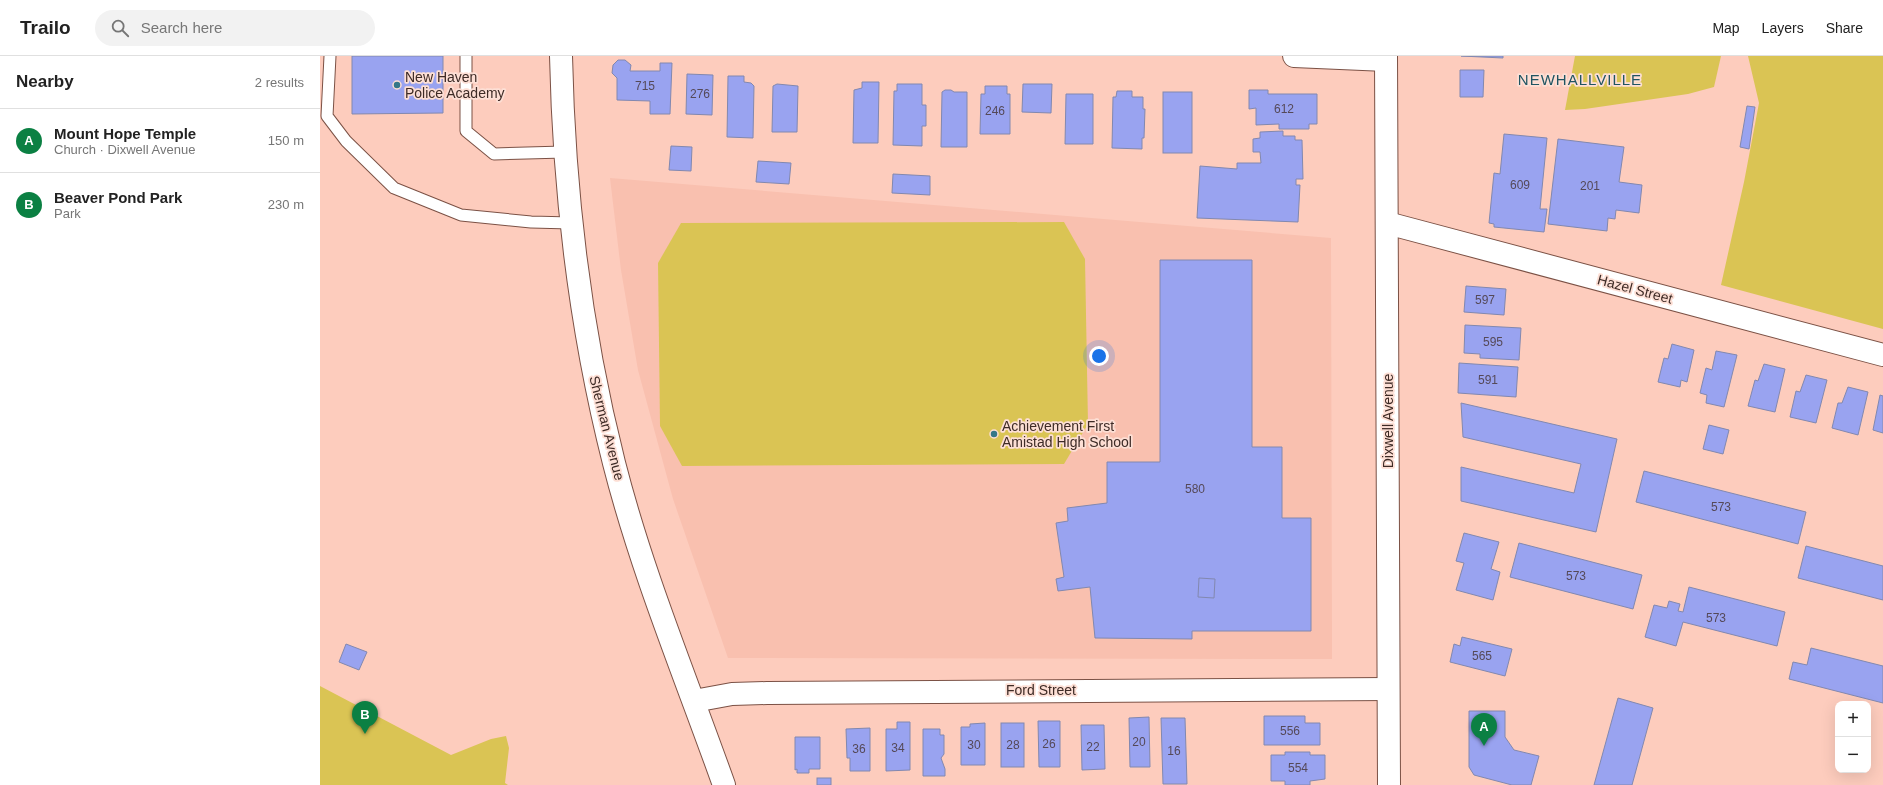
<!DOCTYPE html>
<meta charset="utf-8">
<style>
:root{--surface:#fff;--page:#f2f2f2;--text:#222;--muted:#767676;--line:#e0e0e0;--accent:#0b8043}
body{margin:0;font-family:Helvetica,sans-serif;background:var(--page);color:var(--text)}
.controls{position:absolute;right:12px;bottom:12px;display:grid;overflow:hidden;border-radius:8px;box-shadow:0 4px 16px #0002}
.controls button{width:36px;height:36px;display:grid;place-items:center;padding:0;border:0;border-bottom:1px solid var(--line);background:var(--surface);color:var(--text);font:20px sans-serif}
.you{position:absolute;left:779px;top:300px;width:14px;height:14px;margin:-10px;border:3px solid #fff;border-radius:50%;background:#1a73e8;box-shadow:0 0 0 6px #1a73e833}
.badge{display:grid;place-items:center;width:26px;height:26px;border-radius:50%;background:var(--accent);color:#fff;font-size:13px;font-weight:700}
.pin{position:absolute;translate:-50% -33px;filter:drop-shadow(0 1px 2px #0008)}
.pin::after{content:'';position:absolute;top:21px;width:14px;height:12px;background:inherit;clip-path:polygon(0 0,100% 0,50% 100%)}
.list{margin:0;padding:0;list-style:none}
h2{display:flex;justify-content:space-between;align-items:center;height:52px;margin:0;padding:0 16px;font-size:17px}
h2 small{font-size:13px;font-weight:400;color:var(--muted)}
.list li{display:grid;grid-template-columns:26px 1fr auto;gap:12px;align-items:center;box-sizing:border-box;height:64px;padding:0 16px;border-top:1px solid var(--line)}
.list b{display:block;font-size:15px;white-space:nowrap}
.list p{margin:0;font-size:13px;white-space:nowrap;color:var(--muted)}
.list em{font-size:13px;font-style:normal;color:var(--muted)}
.icon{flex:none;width:22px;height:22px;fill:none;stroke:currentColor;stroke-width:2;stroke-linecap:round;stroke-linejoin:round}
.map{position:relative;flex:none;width:1563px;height:729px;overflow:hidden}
header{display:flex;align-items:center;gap:24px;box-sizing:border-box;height:56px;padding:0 20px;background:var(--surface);border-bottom:1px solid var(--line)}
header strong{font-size:19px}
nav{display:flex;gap:22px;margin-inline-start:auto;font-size:14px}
.search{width:280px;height:36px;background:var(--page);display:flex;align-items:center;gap:10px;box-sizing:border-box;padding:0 14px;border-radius:22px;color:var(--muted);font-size:15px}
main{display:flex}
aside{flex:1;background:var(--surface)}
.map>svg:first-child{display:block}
</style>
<header>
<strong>Trailo</strong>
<div class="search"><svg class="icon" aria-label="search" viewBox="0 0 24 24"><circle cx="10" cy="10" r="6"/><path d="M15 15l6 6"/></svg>Search here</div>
<nav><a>Map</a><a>Layers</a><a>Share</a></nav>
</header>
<main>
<aside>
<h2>Nearby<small>2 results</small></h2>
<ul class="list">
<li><span class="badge">A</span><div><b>Mount Hope Temple</b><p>Church · Dixwell Avenue</p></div><em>150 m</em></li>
<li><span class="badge">B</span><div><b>Beaver Pond Park</b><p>Park</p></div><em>230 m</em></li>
</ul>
</aside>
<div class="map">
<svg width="1563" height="729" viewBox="0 0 1563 729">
<rect width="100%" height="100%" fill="#fdccbd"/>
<path fill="#f9c0af" d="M290,122L1011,182L1012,603L408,602L353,443L318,314L301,214Z"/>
<g fill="#dac454">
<path d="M1255,0H1401L1394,31L1368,38L1265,53L1245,54Z"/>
<path d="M1428,0H1563V273L1401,229L1424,126L1439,47Z"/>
<path d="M744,166L765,203L768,368L744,408L362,410L340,370L338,207L361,167Z"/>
<path d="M0,630L131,699L171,683L186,680L189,692L185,727L188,729H0Z"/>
</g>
<g fill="#99a3f0" stroke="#8288af">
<path d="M32,0H123V57L32,58Z"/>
<path d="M1141,0H1183V2Z"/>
<path d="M298,4H305L311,9L310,15H340V7H352L350,58H330V45L297,44V22L292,17L293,9Z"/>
<path d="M1140,14H1164L1163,41H1140Z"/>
<path d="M367,18L393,19L392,59L366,58Z"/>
<path d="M408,20H424V26L431,27L434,30L433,82L407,81Z"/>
<path d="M542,26H559L558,87H533L534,34L542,32Z"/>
<path d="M457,28L478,30L477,76H452L453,30Z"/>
<path d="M577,28H602V49H606V70H602V90L573,89L574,35H577Z"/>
<path d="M703,28H732L731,57L702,56Z"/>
<path d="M665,30H687V38H690V78H660L661,38H665Z"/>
<path d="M625,34H631L634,36H647V91H621L622,36Z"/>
<path d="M929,34H948V38H997V68H989V73H959V68L936,69V52L929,53Z"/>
<path d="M797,35H812V41H823V53H825L824,82H822V93L792,92L793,41H796Z"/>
<rect x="843" y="36" width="29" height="61"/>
<path d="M746,38H773V88H745Z"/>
<path d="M1427,50L1435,51L1429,93L1420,91Z"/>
<path d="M963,75V80H975V84H982L983,123H976V129H980L978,166L877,162L880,110L917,113V107H941L940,96H933V83L940,82V76Z"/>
<path d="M1184,78L1227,82L1220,153H1227L1224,176L1174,171V168L1169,167L1174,117L1180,118Z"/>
<path d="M1238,83L1304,91L1299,126L1322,129L1319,157L1296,154L1295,163L1288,162L1287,175L1228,168Z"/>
<path d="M351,90L372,91L371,115L349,114Z"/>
<path d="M438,105L471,107L469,128L436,126Z"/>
<path d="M573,118L610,120V139L572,137Z"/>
<path d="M840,204H932V391H962V462H991V575H872V583L775,582L770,531L738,535L736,523L744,521L736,467L748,465L747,452L787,447V406H840Z"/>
<path d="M1146,230L1186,233L1184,259L1144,256Z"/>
<path d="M1145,269L1201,272L1199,304L1160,302V298L1144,297Z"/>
<path d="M1352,288L1374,294L1367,326L1361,324L1360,331L1338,326L1344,302L1348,303Z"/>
<path d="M1396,295L1417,299L1404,351L1386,347L1387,339L1380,337L1386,312L1392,314Z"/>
<path d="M1139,307L1198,311L1196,341L1138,337Z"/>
<path d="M1444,308L1465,313L1455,356L1428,350L1435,324L1438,325Z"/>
<path d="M1486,319L1507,324L1496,367L1470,361L1476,335L1480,336Z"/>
<path d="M1528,331L1548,336L1538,379L1512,372L1518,347H1522Z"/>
<path d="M1560,339L1563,340V377L1553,374Z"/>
<path d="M1141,347L1297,383L1276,476L1141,445V411L1254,437L1261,408L1143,381Z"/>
<path d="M1389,369L1409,374L1403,398L1383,393Z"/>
<path d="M1324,415L1486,456L1478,488L1316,446Z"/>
<path d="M1144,477L1179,486L1171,513L1180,516L1173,544L1136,534L1144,507L1136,505Z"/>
<path d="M1199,487L1322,519L1313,553L1190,521Z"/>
<path d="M1486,490L1563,510V544L1478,522Z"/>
<path d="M879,522L895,523L894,542L878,541Z"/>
<path d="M1369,531L1465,556L1457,590L1363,566L1356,590L1325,581L1334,549L1347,552L1349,545L1360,548L1358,555L1363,556Z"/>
<path d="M1142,581L1192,593L1185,620L1130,606L1134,588L1140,590Z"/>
<path d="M26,588L47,596L39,614L19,606Z"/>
<path d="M1491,592L1563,610V647L1469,623L1473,606L1487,609Z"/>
<path d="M1298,642L1333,652L1312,729H1274Z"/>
<path d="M1149,655H1185V681L1194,694L1219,700L1211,729H1192L1154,719L1149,711Z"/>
<path d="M944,660H985V667H1000V689H944Z"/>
<path d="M829,661L830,711H810L809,662Z"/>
<path d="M841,662H865L867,728H843Z"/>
<path d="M718,665H740V711H719Z"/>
<path d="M577,666H590V714L566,715V673H577Z"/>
<path d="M665,667V709H641V671H650V668Z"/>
<rect x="681" y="667" width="23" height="44"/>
<path d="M761,669H784L785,713L762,714Z"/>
<path d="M550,672V715H530V702H527L526,673Z"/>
<path d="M603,673H620V679H624V698L621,702L625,713V720H603Z"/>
<path d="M475,681H500V713H489V717H477V713L475,714Z"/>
<path d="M965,696H990V699H1005V723L990,725V729H965V725H951V699H965Z"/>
<rect x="497" y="722" width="14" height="7"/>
</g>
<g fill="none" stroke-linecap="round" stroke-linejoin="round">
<defs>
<g id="lane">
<path d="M10,0L7,60L26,85L74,132L141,159L211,166L251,167"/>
<path d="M146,0V75L174,98L244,96"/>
</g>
<g id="street">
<path d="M974,0L1066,4"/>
<path d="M1067,167L1563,299"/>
<path d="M374,645L412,638L447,637L1068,633"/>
</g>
<path id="secondary" d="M241,0C244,138 260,273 294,407C322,517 366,622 404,729"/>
<path id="primary" d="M1066,0L1069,729"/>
</defs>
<use href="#lane" stroke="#7b5145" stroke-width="13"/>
<use href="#street" stroke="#7b5145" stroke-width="24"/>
<use href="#secondary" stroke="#7b5145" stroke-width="24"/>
<use href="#primary" stroke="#7b5145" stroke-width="24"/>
<use href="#lane" stroke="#fff" stroke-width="11"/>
<use href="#street" stroke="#fff" stroke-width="22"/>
<use href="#secondary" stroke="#fff" stroke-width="22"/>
<use href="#primary" stroke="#fff" stroke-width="22"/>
</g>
<g fill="#357788" stroke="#fddfd5" stroke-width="1.5">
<circle cx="77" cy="29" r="4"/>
<circle cx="674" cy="378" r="4"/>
</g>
<g text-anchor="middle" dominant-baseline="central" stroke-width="3.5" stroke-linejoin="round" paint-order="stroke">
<g font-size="12" fill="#554958">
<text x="325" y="30">715</text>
<text x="380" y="38">276</text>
<text x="964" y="53">612</text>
<text x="675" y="55">246</text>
<text x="1200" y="129">609</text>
<text x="1270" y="130">201</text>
<text x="1165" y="244">597</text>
<text x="1173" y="286">595</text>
<text x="1168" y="324">591</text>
<text x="875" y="433">580</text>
<text x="1401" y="451">573</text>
<text x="1256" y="520">573</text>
<text x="1396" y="562">573</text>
<text x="1162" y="600">565</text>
<text x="970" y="675">556</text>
<text x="819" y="686">20</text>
<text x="729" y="688">26</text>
<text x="654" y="689">30</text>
<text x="693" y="689">28</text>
<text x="773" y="691">22</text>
<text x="578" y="692">34</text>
<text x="539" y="693">36</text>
<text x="854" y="695">16</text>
<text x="978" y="712">554</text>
</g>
<g font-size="14" fill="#3e2b26" stroke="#fddfd5" text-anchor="start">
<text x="85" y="21">New Haven<tspan x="85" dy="16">Police Academy</tspan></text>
<text x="682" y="370">Achievement First<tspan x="682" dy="16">Amistad High School</tspan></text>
</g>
<g font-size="14" fill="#3e2b26" stroke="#fddfd5">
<text transform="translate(1315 233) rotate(15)">Hazel Street</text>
<text transform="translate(1068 365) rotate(-90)">Dixwell Avenue</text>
<text transform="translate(287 372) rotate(76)">Sherman Avenue</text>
<text x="721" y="634">Ford Street</text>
</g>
<g font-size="15" letter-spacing="1" fill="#1f5462" stroke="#fddfd5">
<text x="1260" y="23">NEWHALLVILLE</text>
</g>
</g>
</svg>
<div class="controls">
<button>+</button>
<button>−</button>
</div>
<div class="you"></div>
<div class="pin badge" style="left:1164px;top:690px">A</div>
<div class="pin badge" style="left:45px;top:678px">B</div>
</div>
</main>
